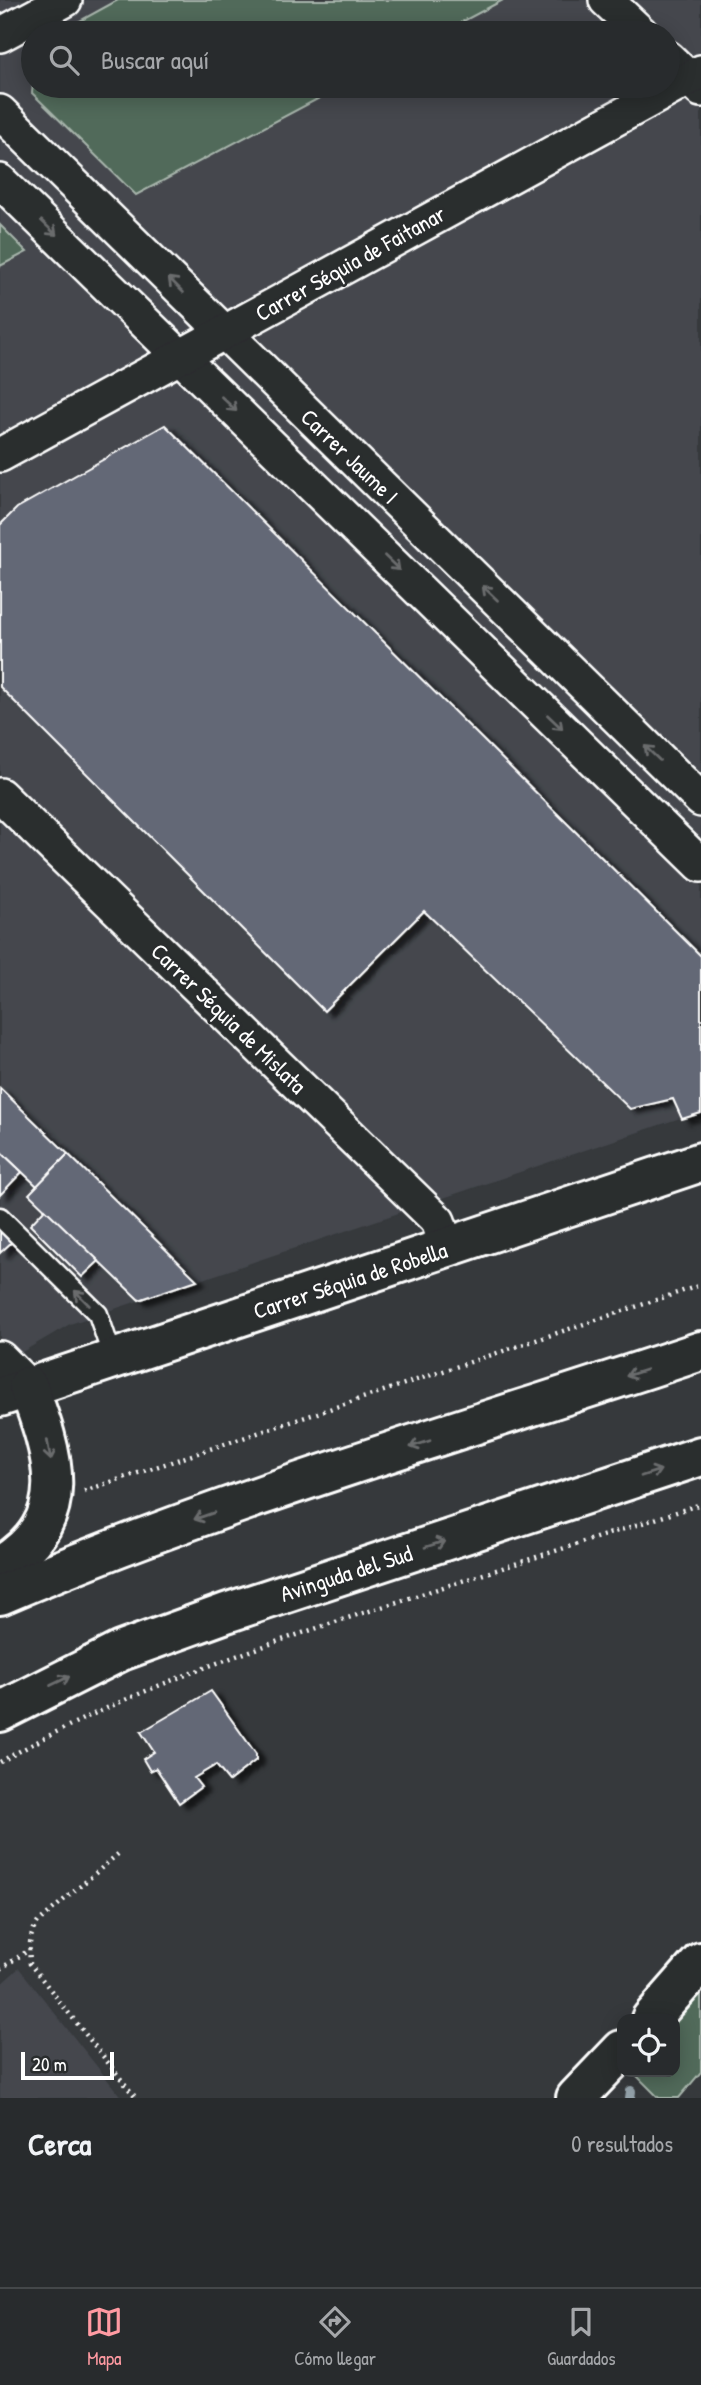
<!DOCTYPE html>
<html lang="es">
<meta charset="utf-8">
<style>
:root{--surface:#282b2d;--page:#303335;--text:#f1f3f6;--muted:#a5a7aa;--line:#444749;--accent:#ff9aa2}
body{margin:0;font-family:"Patrick Hand",sans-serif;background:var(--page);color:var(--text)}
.controls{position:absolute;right:21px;bottom:21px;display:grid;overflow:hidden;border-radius:14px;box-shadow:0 4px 18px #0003}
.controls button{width:63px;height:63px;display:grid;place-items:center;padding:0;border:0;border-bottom:2px solid var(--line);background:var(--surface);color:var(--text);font:35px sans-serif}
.scale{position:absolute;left:21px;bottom:18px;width:93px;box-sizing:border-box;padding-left:7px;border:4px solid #fff;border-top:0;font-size:19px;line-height:24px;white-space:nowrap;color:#fff;-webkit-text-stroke:5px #2a2d2e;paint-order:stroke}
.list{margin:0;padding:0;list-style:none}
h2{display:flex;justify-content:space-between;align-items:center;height:91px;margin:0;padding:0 28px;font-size:30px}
h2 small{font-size:23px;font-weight:400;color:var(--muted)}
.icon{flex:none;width:38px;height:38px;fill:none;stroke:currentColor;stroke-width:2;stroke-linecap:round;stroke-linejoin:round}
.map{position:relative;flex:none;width:701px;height:2098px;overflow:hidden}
.search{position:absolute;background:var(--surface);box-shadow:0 4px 18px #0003;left:21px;right:21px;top:21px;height:77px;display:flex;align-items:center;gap:18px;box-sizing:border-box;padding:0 24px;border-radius:38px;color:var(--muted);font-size:26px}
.sheet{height:189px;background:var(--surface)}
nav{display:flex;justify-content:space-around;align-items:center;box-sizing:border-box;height:98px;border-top:2px solid var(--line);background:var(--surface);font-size:19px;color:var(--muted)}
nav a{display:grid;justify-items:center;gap:4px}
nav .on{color:var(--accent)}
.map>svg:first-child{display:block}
</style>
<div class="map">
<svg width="701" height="2098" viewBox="0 0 701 2098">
<defs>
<filter id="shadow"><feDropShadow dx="8" dy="4.5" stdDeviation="2" flood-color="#0009"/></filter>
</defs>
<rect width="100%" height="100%" fill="#36393c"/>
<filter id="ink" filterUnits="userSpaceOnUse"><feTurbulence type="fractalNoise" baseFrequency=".0143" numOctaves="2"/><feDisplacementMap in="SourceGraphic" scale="14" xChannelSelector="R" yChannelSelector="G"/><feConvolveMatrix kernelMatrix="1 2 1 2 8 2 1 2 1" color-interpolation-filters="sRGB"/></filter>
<g filter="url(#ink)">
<g fill="#44474d" fill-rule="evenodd">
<path d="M0,0H701V1111L70,1324L0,1365ZM33,33H668V86H33Z"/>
<path d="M19,1968L122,2098H0V1985Z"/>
</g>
<g fill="#516b5a" stroke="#a8b5ac" stroke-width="2">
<path d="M118,0H503L441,33H58Z"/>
<path d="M33,83V86H342L136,195L32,93Z"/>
<path d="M0,225L27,252L0,266Z"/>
<path d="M701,1989V2072L679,2098H659L633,2072H675V2020Z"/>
</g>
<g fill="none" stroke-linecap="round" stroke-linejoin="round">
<path stroke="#93a1a9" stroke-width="10" d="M630,2098L631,2091"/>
</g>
<g fill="#646776" stroke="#fff" stroke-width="2" filter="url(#shadow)">
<path d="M165,425L701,956V1113L682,1119L673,1099L630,1109L424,911L324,1011L0,687V525L17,508Z"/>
<path d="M0,1088L68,1154L37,1186L0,1151Z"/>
<path d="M0,1151L22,1172L0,1195Z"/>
<path d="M68,1154L197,1280L139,1300L29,1194Z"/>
<path d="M45,1209L99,1261L82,1277L30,1225Z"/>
<path d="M0,1214L14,1240L0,1253Z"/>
<path d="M211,1691L256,1754V1760L229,1781L216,1765L194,1778L201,1787L179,1803L156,1768L150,1771L143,1759L154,1752L141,1732Z"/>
</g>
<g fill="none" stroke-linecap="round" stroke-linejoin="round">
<defs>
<path id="service" d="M0,1217L98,1314L113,1358"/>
<g id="minor">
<path d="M606,0L641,33"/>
<path d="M0,35L65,0"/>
<path d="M668,58L701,90"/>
<path d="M0,112L701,800"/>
<path d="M0,181L701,865"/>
<path d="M0,455L701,72"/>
<path d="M0,795L438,1221L447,1248"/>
<path d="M0,1358L28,1386"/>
</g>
<g id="tertiary">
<path d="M0,1397L701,1162"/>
<path d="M651,2019L701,1962"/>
<path d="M576,2098L622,2050"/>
</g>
<g id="secondary">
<path d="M0,1566C77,1521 53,1453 28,1386"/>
<path d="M0,1595C227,1498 467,1429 701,1351"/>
<path d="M0,1712L121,1651L226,1613L701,1456"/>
</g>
</defs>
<use href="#service" stroke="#fff" stroke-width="23"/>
<use href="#minor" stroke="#fff" stroke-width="38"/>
<use href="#tertiary" stroke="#fff" stroke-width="44"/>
<use href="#secondary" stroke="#fff" stroke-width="44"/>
<g stroke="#fff" stroke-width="4.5" stroke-dasharray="2 5" stroke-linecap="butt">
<path d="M84,1491L701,1285"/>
<path d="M0,1762C123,1692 254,1648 388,1605C492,1571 597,1538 701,1504"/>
<path d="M118,1854L38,1922C29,1935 29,1947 30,1964L136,2098"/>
<path d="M0,1969L29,1950"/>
</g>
<use href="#service" stroke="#2a2d2e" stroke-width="18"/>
<use href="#minor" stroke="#2a2d2e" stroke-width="33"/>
<use href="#tertiary" stroke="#2a2d2e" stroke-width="38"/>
<use href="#secondary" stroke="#2a2d2e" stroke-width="38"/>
</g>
<defs><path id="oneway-shaft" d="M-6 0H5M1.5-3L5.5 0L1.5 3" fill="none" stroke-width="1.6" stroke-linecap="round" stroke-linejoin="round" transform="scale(1.75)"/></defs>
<g stroke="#6a6c6d">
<use href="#oneway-shaft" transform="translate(49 228) rotate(44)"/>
<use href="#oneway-shaft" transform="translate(176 285) rotate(-135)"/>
<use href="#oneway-shaft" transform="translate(229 404) rotate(44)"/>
<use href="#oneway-shaft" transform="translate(392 563) rotate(44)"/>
<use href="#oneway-shaft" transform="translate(490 593) rotate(-136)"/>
<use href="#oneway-shaft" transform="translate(555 722) rotate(44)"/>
<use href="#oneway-shaft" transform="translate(652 753) rotate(-136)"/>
<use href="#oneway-shaft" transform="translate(82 1298) rotate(-135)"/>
<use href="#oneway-shaft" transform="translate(636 1373) rotate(162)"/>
<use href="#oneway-shaft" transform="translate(420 1444) rotate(162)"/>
<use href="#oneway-shaft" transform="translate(49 1450) rotate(80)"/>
<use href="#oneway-shaft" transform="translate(651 1473) rotate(-18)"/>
<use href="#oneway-shaft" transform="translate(204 1516) rotate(161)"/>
<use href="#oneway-shaft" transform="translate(435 1544) rotate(-18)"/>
<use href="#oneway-shaft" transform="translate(60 1681) rotate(-26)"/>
</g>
</g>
<g text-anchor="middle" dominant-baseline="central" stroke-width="5" stroke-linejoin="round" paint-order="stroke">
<g font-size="23" fill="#fff" stroke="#2a2d2e">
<text transform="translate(350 263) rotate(-29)">Carrer Séquia de Faitanar</text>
<text transform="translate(350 456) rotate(44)">Carrer Jaume I</text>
<text transform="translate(229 1018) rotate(44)">Carrer Séquia de Mislata</text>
<text transform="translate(350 1280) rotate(-18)">Carrer Séquia de Robella</text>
<text transform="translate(346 1573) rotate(-18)">Avinguda del Sud</text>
</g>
</g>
</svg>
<div class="controls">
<button><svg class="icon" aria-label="locate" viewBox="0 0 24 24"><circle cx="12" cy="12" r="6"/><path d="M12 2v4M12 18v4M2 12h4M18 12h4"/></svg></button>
</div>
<div class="scale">20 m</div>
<div class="search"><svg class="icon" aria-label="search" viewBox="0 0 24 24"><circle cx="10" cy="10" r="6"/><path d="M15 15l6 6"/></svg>Buscar aquí</div>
</div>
<section class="sheet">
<h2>Cerca<small>0 resultados</small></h2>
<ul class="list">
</ul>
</section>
<nav>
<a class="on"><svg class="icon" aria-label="map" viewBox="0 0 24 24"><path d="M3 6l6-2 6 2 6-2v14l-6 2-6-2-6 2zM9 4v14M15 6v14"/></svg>Mapa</a>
<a><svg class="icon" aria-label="directions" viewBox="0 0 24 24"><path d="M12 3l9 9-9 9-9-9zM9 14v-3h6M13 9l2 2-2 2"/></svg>Cómo llegar</a>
<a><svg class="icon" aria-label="saved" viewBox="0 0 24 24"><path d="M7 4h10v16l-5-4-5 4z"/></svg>Guardados</a>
</nav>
